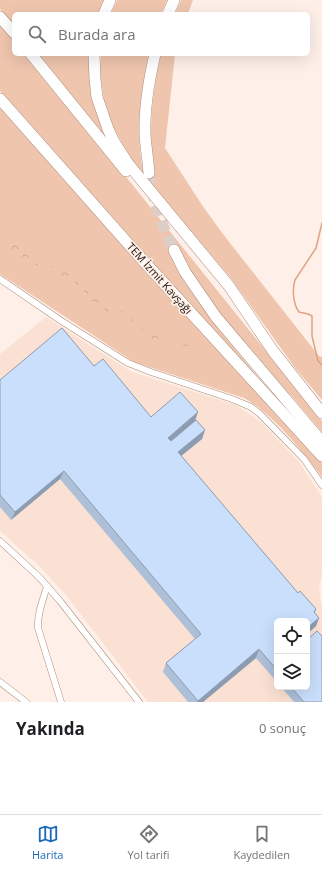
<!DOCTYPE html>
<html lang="tr">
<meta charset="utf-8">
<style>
:root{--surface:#fff;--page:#f2f2f2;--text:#202124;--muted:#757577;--line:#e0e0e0;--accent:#1b69b8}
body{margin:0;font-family:"Open Sans",sans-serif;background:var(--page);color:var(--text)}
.controls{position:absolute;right:12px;bottom:12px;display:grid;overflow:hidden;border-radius:6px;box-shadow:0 4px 16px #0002}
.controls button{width:36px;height:36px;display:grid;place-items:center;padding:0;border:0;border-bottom:1px solid var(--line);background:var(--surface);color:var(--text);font:20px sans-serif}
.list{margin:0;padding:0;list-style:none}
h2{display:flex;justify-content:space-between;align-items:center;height:52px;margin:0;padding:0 16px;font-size:17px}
h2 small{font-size:13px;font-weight:400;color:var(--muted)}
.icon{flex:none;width:22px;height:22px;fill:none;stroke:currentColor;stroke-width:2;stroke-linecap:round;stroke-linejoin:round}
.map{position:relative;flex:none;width:322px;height:702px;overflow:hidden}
.search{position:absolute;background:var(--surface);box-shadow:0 4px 16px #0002;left:12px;right:12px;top:12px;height:44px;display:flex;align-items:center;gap:10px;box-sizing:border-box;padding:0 14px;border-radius:6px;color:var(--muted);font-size:15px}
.sheet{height:112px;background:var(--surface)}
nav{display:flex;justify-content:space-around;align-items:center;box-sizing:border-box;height:56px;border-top:1px solid var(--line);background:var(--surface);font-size:11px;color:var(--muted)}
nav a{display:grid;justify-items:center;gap:2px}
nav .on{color:var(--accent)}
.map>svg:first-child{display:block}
</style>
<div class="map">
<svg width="322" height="702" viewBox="0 0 322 702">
<defs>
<pattern id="forest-crowns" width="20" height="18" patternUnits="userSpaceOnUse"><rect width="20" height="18" fill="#efc5ae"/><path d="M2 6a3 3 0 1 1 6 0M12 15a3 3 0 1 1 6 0" fill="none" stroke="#cda894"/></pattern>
</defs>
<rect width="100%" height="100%" fill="#fef0e9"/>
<path fill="#fae1d3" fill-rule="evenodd" d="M46,317L132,372L236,405L261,422L299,462L322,497V574L319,589L322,608V702H148L66,595L39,566L0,531V354ZM277,621H307V687H277Z"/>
<g fill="#efc5ae">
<path d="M0,0H104L99,14H14V26L0,9Z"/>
<path d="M117,0H167L161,14H111Z"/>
<path d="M181,0H193L188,14H175Z"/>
<path d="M0,24L14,41V54H24L123,173L322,421V432L289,393L287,394L236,335L174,250L169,253L185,283L215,325L273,395L107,213L0,91Z"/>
<path d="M37,54H90L92,97L104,135Z"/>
<path d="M101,54H149C141,91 135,132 143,170L155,174C154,161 151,147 151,134C151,107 155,80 161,54H175L165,148L204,208L226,238L319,356L322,357V400L295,368L230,277L163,198L129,156L109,119L104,100L100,72Z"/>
<path d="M0,108L322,463V477C302,451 273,414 244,398L134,362L0,274Z"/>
</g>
<path fill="url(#forest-crowns)" d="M0,240L9,241L19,247L29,250L54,267L69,270L84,279L108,303L126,313L146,332L159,336L186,342L189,343V345L187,346L169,344L153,341L93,302L79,286L68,278L54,274L21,257L0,244Z"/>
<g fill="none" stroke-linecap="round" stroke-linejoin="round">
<path stroke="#dda484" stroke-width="1.5" d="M322,223L316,248L295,280C292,289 293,304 299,312L308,314L312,316V336L318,361L322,365"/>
<path stroke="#ddcfc8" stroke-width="11" stroke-dasharray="11 5.5" stroke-linecap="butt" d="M149,173C153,200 162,226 174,250"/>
<defs>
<g id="minor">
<path d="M0,279L60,320L128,363L151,372L232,399L251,407L260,414L304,459L322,485"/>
<path d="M0,541L39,577L60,601L139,702"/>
<path d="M47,586C43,600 37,614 38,628L61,702"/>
<path d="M0,682L26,702"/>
</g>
<g id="motorway">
<path d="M104,14L110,0"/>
<path d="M168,14L174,0"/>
<path d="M0,17L14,33"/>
<path d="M31,54L126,171"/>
<path d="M94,54L95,79L97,97L108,129L114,142L129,165L229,286L273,351L322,413"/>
<path d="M0,99L139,256L322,456"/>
<path d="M149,173C148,160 146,148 145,135C144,108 149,80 155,54"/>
<path d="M174,250L185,272L216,317L322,442"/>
</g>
</defs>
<use href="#minor" stroke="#ab8c7b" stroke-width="7"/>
<use href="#motorway" stroke="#ab8c7b" stroke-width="12"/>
<use href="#minor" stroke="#fff" stroke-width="6"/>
<use href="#motorway" stroke="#fff" stroke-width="11"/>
</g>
<g fill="#adc0d8">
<path d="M94,366L151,417L195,420L205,430L202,439L181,456L298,593L316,609L315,613L319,618L316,626L307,634V621H277V682L256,658L203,702H188L163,672L166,663L195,639L60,479L11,520L0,507V380Z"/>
<path d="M281,687H307L322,702H294Z"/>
</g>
<g fill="#8d9cb0">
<path d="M198,412L195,421L165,446L168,438Z"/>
<path d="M205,430L202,439L175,461L178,452Z"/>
<path d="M64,471L60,479L11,520L15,512Z"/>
<path d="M319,618L316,626L307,634V628Z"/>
<path d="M259,649L256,658L203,702H197L198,701Z"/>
</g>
<g fill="#c9dffb" stroke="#8d9cb0">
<path d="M62,328L94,366L103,359L151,417L180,392L198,412L168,438L171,441L196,420L205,430L178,452L298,593L300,591L316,609L314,612L319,618L307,628V621H277V670L259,649L198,701L166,663L201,634L64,471L15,512L0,495V380Z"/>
<path d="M317,631L322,636V702H304L291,687H307V640Z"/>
</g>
<g text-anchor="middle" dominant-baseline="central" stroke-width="3.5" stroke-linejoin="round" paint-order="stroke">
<g font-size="11" fill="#20150e" stroke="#fef0e9">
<text transform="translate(160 278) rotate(48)">TEM İzmit Kavşağı</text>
</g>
</g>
</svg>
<div class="controls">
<button><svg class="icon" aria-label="locate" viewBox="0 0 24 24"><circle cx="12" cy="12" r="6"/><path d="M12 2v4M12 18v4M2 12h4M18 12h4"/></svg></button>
<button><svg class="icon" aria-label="layers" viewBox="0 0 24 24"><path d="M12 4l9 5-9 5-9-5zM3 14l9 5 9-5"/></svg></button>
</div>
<div class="search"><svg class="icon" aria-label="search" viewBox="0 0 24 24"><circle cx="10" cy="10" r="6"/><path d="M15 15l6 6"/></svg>Burada ara</div>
</div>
<section class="sheet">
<h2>Yakında<small>0 sonuç</small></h2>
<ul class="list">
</ul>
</section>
<nav>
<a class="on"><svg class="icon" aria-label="map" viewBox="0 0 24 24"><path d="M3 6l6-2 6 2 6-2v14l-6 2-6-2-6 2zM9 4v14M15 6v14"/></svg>Harita</a>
<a><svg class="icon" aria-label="directions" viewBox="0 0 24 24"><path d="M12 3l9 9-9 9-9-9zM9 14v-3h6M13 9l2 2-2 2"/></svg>Yol tarifi</a>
<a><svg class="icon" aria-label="saved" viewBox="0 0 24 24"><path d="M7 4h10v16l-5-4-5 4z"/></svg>Kaydedilen</a>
</nav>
